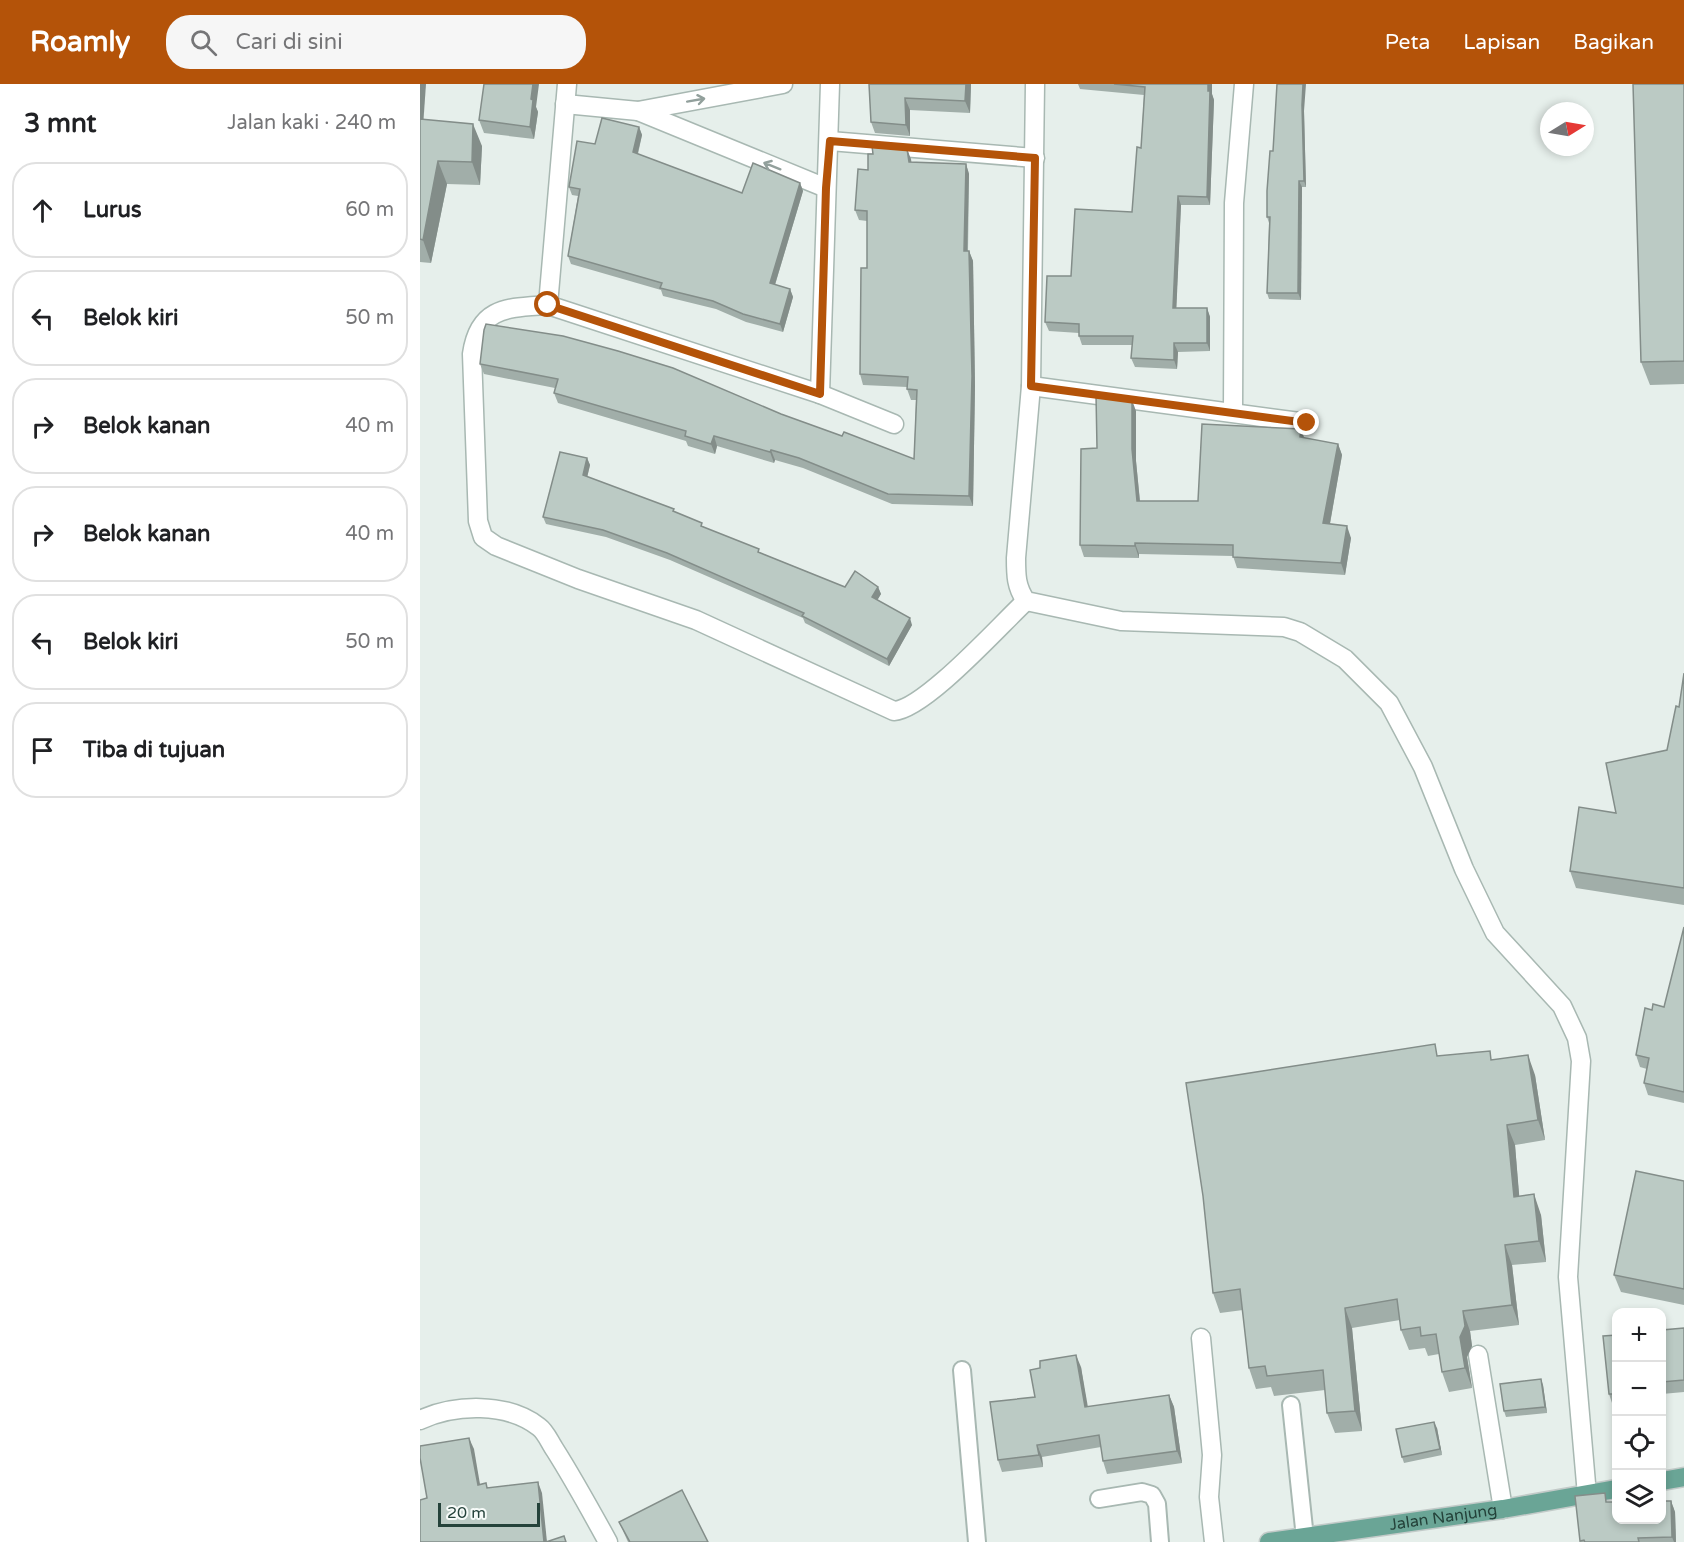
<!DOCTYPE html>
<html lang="id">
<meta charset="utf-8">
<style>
:root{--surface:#fff;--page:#f6f6f6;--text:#202124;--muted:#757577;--line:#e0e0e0;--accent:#b45309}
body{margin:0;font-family:"Varela Round",sans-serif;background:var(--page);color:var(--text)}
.controls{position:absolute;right:18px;bottom:18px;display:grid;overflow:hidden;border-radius:12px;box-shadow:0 3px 9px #0003}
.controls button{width:54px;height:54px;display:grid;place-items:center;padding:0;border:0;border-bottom:2px solid var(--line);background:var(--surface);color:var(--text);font:30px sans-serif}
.compass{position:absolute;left:1120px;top:18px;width:54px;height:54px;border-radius:50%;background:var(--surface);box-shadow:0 3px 9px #0003;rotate:79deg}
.scale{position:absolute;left:18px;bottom:15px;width:102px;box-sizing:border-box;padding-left:6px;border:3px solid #24423a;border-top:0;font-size:16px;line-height:21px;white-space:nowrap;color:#24423a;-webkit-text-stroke:4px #f7fbf9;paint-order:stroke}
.stop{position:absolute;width:18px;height:18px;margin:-14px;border:4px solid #b45309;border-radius:50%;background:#fff}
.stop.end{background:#b45309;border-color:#fff;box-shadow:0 2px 6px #0008}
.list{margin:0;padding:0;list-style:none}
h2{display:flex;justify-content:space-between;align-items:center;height:78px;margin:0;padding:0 24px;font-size:26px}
h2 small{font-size:20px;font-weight:400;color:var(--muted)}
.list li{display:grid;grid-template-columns:39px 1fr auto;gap:18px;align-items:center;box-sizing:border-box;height:96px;margin:0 12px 12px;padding:0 12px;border:2px solid var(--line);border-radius:24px}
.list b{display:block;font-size:22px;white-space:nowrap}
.list em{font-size:20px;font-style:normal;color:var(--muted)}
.icon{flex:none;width:33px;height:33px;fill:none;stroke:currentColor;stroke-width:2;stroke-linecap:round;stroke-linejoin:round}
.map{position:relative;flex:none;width:1264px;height:1458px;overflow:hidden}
header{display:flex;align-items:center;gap:36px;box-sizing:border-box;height:84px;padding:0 30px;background:var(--accent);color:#fff}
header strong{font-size:28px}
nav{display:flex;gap:33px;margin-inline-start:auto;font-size:21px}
.search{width:420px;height:54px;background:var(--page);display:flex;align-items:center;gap:15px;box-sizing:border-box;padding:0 21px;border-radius:24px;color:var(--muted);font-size:22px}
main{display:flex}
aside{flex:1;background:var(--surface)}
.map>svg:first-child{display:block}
</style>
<header>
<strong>Roamly</strong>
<div class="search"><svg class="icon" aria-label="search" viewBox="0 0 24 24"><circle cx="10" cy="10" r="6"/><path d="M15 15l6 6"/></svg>Cari di sini</div>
<nav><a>Peta</a><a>Lapisan</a><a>Bagikan</a></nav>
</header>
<main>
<aside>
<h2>3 mnt<small>Jalan kaki · 240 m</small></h2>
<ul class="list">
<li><svg class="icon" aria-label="ahead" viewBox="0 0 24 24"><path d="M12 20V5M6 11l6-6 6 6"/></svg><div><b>Lurus</b></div><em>60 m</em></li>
<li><svg class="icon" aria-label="left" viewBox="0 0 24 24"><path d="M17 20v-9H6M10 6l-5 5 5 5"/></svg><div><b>Belok kiri</b></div><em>50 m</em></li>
<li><svg class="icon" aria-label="right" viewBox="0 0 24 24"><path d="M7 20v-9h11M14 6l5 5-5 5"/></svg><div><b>Belok kanan</b></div><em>40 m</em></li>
<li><svg class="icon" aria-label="right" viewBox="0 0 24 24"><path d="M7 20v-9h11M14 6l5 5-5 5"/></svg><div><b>Belok kanan</b></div><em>40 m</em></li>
<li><svg class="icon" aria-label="left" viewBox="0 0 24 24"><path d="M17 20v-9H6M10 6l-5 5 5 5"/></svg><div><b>Belok kiri</b></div><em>50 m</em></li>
<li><svg class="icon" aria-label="arrive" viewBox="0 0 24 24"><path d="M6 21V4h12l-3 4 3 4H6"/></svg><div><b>Tiba di tujuan</b></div></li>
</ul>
</aside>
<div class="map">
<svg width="1264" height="1458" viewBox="0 0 1264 1458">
<rect width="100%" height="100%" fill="#e6efeb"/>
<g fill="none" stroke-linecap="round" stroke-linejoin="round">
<defs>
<g id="service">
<path d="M542,1286L557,1458"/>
<path d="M871,1321L885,1454"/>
<path d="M679,1415L722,1408L732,1411L737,1420L740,1458"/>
</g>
<g id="minor">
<path d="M615,0L611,302L596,474C596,491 596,503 606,517L701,537L864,543L880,548L925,575L969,619L1003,683L1044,785L1075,849L1142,922L1157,954L1161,977L1148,1193L1167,1411"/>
<path d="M145,20L218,27L363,0"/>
<path d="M218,27L406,104"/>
<path d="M410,57L615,74"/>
<path d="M128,221L147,0"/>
<path d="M611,302L887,339"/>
<path d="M400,310L410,0"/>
<path d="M813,328L814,119L824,0"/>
<path d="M474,340L400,310L128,221C88,224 59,222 52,270L58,437L63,453L76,462L158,495L276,536L474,627C505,625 580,541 606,517"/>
<path d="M781,1254L792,1371L789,1413L794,1458"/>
<path d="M1058,1271L1083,1425"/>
<path d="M0,1336C35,1320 87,1318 119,1343C126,1348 130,1359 135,1366C154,1396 171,1427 188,1458"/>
</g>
<g id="primary">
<path d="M1242,1397L1264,1393"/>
<path id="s1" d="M849,1458L1083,1425L1196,1405"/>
</g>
</defs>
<use href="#service" stroke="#a8b8b2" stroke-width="20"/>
<use href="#minor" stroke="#a8b8b2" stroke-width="21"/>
<use href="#primary" stroke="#c2cac8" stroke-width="21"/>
<use href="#service" stroke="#fff" stroke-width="16"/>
<use href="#minor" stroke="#fff" stroke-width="18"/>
<use href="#primary" stroke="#6aa596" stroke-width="18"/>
</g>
<g fill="#a1aea9">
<path d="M0,0L3,35L62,62L60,101L27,100L11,179L0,178Z"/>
<path d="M449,0H551L550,29L490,26V52L455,49L451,38Z"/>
<path d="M658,0H792V10L794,16L790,121H761L756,224H787L790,233V267L758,268L757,285L715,283L711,274L712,261H662L659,252V249L629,247L625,238L651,192L712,128L721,64L724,11L660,5Z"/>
<path d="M1264,0V300L1230,301L1221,278Z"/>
<path d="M116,23L118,28L114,55L64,49L59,36Z"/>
<path d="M884,27L886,103H882L881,216L849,215L847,209L849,139L847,133Z"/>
<path d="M219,43L222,51L218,70L322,109L380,99L383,107L355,201L370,205L373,213L363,248L326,238L296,225L243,212L241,206L151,180L148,172L158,112L152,111L149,103L175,60Z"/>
<path d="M487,65L491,78L546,80L549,90L548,167H549L553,177L555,302L553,422L472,420L383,384L355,376L354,379L297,362L295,370L268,362L266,357L138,319L134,309L135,304L64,290L60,280L361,330L422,352L494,375L496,316H491L487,305V303L443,301L440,290L447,184V137L439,136L435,126L453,70Z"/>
<path d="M716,327V377L720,417H778L884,354L918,360L922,371L910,440L931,454L925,491L817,484L813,472L719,470V474L664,473L660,461L677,364Z"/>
<path d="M167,374L170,381L167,393L255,428L284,443L341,469L425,503H458L461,510L457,516L492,541L469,582L385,539L383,534L250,476L186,453L126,440L123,433Z"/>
<path d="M1264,589V821L1156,804L1150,787L1247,666L1259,623Z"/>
<path d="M1264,843V1019L1228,1011L1224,999L1227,985L1220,983L1216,971L1232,926L1244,923Z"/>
<path d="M1020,972L1073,976L1115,991L1125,1056L1095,1061L1099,1112L1121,1131L1126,1178L1092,1181L1099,1241L1050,1247L1052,1262L1047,1273L1052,1304L1029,1308L1022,1288L1019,1270L1008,1272L1005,1264L989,1266L981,1246L980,1236L932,1244L942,1347L915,1349L907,1329L905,1306L854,1312L851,1303L836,1305L829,1284L823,1226L800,1229L793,1209Z"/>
<path d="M1264,1097V1221L1201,1208L1194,1191Z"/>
<path d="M1264,1244V1308L1242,1310V1246Z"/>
<path d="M1197,1251V1322H1193L1189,1310Z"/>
<path d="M661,1283L667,1323L749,1311L754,1323L762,1379L687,1390L683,1377L681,1363L622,1373L623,1383L582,1388L578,1376L615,1313Z"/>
<path d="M1123,1301L1127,1329L1086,1333L1084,1327Z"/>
<path d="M1017,1344L1022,1371L984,1379L982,1373Z"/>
<path d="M1251,1417L1255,1428L1256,1458H1160V1457L1188,1418Z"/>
<path d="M199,1438L288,1458H208Z"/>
</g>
<g fill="#838d89">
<path d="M0,0H6L2,57L0,53Z"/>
<path d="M113,0H119L116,23L118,28L114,55L110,43L111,15Z"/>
<path d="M546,0H551L550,29L545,17Z"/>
<path d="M788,0H792V10L794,16L790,121L787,113Z"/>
<path d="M883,0H886L884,27L886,103L884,97L882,21Z"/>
<path d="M485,14L490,26V52L486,41Z"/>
<path d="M53,40L62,62L60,101L52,78Z"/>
<path d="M219,43L222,51L216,76L213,68Z"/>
<path d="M487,65L491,75L493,88L489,78Z"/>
<path d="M18,77L27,100L11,179L3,156Z"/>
<path d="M546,80L549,90L547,177L544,167Z"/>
<path d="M879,97L882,103L881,216L878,209Z"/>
<path d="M380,99L383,107L353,207L350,199Z"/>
<path d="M758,112L761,121L756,233L753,224Z"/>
<path d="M549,167L553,177L555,302L553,422L549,412Z"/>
<path d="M370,205L373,213L363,248L360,240Z"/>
<path d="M787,224L790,233V267L787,259Z"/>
<path d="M754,259L758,268L757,285L754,276Z"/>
<path d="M712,316L716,327V377L721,429L717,417L712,365Z"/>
<path d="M881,345L885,356L880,353Z"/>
<path d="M294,352L297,362L295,370L291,360Z"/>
<path d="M918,360L922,371L908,450L903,439Z"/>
<path d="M351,366L355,376L354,379L350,368Z"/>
<path d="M167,374L170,381L166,398L163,391Z"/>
<path d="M927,442L931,454L925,491L921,479Z"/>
<path d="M715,459L719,470V474L715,462Z"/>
<path d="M458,503L461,510L455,520L452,513Z"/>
<path d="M490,534L492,541L469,582L467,575Z"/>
<path d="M1108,971L1115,991L1125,1056L1118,1036Z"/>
<path d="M1087,1041L1095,1061L1101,1133L1094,1113Z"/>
<path d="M1114,1110L1121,1131L1126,1178L1119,1157Z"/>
<path d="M1085,1161L1092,1181L1099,1241L1092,1221Z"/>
<path d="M925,1224L932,1244L942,1347L935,1327Z"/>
<path d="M1043,1227L1050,1247L1052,1262L1047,1273L1052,1304L1045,1284L1040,1253Z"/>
<path d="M656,1271L661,1283L670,1335L665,1323Z"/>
<path d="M1121,1295L1123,1301L1127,1329L1125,1323Z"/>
<path d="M749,1311L754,1323L762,1379L757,1367Z"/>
<path d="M1014,1338L1017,1344L1022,1371L1020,1365Z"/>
<path d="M49,1354L54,1365L62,1412L58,1401Z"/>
<path d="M617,1361L622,1373L623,1383L619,1371Z"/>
<path d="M118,1398L122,1409L127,1458H124Z"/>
<path d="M1251,1417L1255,1428L1256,1458H1254L1252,1453Z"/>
</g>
<g fill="#bbcac4" stroke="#838d89" stroke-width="1.5">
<path d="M64,0H113L111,15L113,16L110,43L59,36Z"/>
<path d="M449,0H546L545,17L485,14L486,41L451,38Z"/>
<path d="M694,0H788V7H790L787,113L758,112L753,224H787V259H754V276L711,274L713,252H659V240L625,238L627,192H651L655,125L712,128L717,63L721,64L725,3Z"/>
<path d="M857,0H883L882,21L884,97H879L878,209H847L850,133H847V107L850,67H853Z"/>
<path d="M1213,0H1264V277L1221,278Z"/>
<path d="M182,34L219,43L213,68L322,109L333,79L380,99L350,199L370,205L360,240L323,230L293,217L240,204L242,199L148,172L160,105L149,103L157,57L175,60Z"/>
<path d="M0,35L53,40L52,78L18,77L3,156L0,155Z"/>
<path d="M452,62L487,65L489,78L546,80L544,167H549L552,292L549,412L468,410L379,374L351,366L350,368L294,352L291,360L265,352L266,347L134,309L138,295L60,280L64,246L66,240L143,252L198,267L253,284L361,330L422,352L424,348L494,375L497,306L487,305L488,293L440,290L441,184H447V127L435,126L438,85L448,86V70H453Z"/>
<path d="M676,311L712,316V365L717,417H778L782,340L881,345L880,353L918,360L903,439L927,442L921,479L813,473V461L715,459V462L660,461L661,365L677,364Z"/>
<path d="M140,368L167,374L163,391L254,425L253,427L282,439L281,442L339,465L338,468L425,503L435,487L458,503L452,513L490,534L467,575L382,532L384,529L247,469L183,446L123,433Z"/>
<path d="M1264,589V804L1150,787L1159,723L1196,729L1186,679L1247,666L1256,622L1259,623Z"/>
<path d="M1264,843V1008L1224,999L1229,974L1216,971L1225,924L1232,926L1233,920L1244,923Z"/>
<path d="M1015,960L1017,972L1070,967L1071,976L1108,971L1118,1036L1087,1041L1094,1113L1114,1110L1119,1157L1085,1161L1092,1221L1043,1227L1045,1242L1040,1253L1045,1284L1022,1288L1016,1250L1001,1252L1000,1243L981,1246L977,1215L925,1224L935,1327L907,1329L903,1286L847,1292L845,1282L829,1284L820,1205L793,1209L783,1112L766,999Z"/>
<path d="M1216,1087L1264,1097V1205L1194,1191Z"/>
<path d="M1264,1244V1296L1242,1298V1246Z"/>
<path d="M1197,1251V1310H1189L1183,1252Z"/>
<path d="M656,1271L665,1323L749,1311L757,1367L683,1377L679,1351L617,1361L619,1371L578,1376L570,1318L615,1313L610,1286L620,1284V1277Z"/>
<path d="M1121,1295L1125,1323L1084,1327L1080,1300Z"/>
<path d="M1014,1338L1020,1365L982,1373L976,1345Z"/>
<path d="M49,1354L58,1401L66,1399L67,1404L118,1398L124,1458H0V1416L7,1414L0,1374V1362Z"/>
<path d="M262,1406L288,1458H210L199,1438Z"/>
<path d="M1185,1409L1186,1418H1197V1436H1242V1417H1251L1252,1453L1218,1454L1219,1458H1165L1164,1456L1160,1457L1155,1412Z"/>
<path d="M144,1452L146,1458H126Z"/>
</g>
<defs><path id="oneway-shaft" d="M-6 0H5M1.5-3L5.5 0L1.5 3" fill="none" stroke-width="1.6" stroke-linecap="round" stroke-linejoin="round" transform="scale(1.5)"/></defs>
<g stroke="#92a09c">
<use href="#oneway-shaft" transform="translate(276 16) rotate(-10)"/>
<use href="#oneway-shaft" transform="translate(352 82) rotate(-158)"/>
</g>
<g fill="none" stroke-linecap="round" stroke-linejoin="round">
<path stroke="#b45309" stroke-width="8" d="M128,221L400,310L406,104L410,57L615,74L611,302L887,339"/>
</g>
<g text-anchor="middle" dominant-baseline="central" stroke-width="5" stroke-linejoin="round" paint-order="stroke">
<g font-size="16" fill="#24423a" stroke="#f7fbf9">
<text stroke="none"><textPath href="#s1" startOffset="176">Jalan Nanjung</textPath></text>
</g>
</g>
</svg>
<div class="controls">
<button>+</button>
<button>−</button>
<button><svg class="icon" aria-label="locate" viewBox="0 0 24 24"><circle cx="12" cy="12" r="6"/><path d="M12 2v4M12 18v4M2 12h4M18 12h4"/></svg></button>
<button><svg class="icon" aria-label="layers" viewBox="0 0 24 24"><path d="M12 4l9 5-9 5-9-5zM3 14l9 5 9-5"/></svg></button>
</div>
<svg class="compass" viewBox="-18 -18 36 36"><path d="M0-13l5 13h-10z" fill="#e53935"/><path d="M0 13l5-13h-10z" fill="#757577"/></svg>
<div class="scale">20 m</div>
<div class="stop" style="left:128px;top:221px"></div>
<div class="stop end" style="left:887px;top:339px"></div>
</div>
</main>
